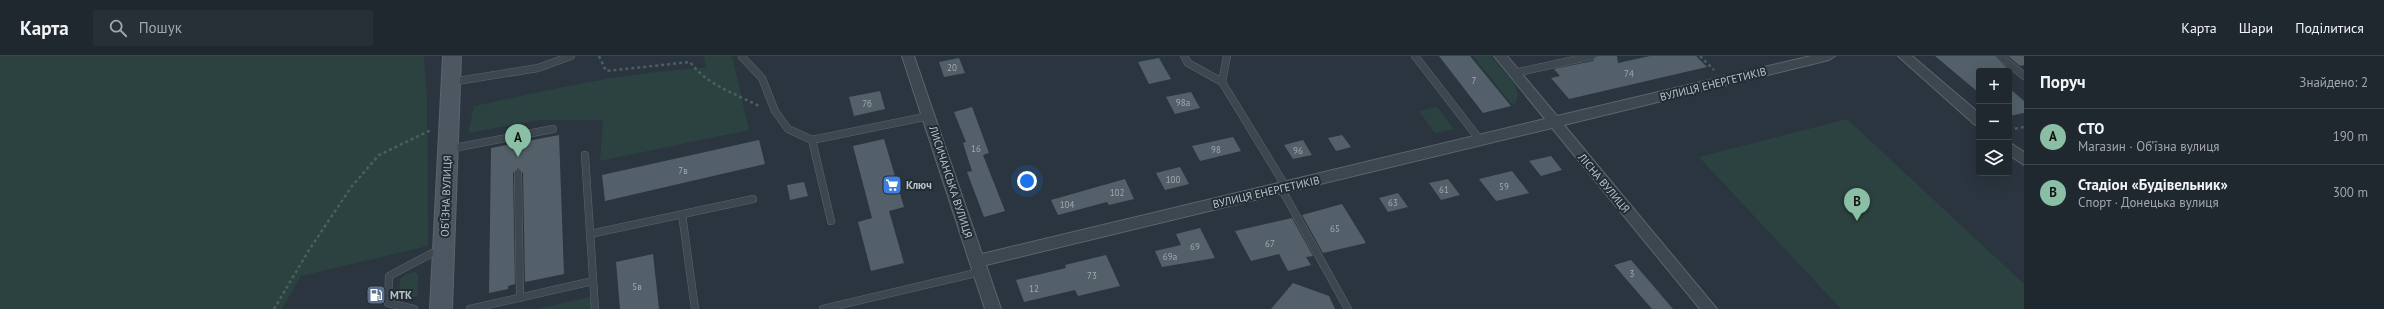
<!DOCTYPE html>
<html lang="uk">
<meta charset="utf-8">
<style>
:root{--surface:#20282f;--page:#283037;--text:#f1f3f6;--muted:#a2a6aa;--line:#3d444b;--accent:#8abfa5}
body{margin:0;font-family:"PT Sans",sans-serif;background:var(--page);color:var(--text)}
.controls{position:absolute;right:12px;top:12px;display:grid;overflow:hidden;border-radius:4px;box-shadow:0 4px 16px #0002}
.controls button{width:36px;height:36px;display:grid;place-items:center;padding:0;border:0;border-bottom:1px solid var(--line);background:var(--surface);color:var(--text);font:20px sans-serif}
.you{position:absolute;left:1027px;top:125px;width:14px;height:14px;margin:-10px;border:3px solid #fff;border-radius:50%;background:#1a73e8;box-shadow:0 0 0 6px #1a73e833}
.badge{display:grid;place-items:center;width:26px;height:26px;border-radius:50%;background:var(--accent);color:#111;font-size:13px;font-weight:700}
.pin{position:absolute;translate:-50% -33px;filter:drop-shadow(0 1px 2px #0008)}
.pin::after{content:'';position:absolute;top:21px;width:14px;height:12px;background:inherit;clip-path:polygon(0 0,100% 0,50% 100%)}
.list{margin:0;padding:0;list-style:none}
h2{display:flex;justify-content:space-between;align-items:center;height:52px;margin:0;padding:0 16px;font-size:17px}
h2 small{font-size:13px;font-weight:400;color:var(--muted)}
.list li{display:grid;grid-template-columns:26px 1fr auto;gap:12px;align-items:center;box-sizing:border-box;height:56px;padding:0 16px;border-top:1px solid var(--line)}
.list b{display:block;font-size:15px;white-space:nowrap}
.list p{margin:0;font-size:13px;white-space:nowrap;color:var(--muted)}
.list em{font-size:13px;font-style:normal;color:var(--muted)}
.icon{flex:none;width:22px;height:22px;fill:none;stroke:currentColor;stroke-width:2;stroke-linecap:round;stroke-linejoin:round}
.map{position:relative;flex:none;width:2024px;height:253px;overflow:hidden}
header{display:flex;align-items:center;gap:24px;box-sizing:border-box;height:56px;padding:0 20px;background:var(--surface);border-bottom:1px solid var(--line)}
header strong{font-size:19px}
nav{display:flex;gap:22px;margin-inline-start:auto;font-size:14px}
.search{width:280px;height:36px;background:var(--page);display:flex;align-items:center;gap:10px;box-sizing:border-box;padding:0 14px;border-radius:4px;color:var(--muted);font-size:15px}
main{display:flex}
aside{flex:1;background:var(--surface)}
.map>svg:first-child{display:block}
</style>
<header>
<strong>Карта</strong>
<div class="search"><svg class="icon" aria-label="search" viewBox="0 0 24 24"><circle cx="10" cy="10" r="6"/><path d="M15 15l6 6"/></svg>Пошук</div>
<nav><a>Карта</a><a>Шари</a><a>Поділитися</a></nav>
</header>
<main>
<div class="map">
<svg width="2024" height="253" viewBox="0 0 2024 253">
<rect width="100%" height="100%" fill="#2a353f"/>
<g fill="#2c4240">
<path d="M0,0H424L427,43L428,190L301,220L282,253H0Z"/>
<path d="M704,0H732L749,74L600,105L603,64H539L468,77L474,50C550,34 628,15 706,12Z"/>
<path d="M1473,0H1491L1515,29L1518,39L1515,48L1511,47Z"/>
<path d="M1437,51L1454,73L1435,77L1419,55Z"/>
<path d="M1847,63L2024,228V253H1841L1699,101Z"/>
<path d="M415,216L418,219V239L410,243H399L400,223L406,218Z"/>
<path d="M594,240L596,253H536Z"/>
</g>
<g fill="#536069">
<path d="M1439,0H1470L1511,50L1483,57Z"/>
<path d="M1597,0H1617L1618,7L1650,0H1696L1707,11L1569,43L1551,22L1560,20L1554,13L1593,5Z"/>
<path d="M1935,0H1995L2008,13L1979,15V37Z"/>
<path d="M2008,0H2024V9L2020,10Z"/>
<path d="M959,2L965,17L944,21L939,6Z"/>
<path d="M1159,2L1171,23L1149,28L1138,6Z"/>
<path d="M2009,32L2024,45V57L2009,60Z"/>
<path d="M880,35L885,53L854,60L849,41Z"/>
<path d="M1191,36L1200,52L1175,58L1166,41Z"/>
<path d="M972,51L989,97L983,99L1005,155L984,161L967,116L972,115L963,87L966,86L954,56Z"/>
<path d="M559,79L564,218L525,226L523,117L518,112L513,117L515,228L508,230V233L489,237L491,92Z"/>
<path d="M1342,79L1351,91L1336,95L1328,82Z"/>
<path d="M1233,81L1241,95L1200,105L1192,90Z"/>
<path d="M884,83L904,151L889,155L904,207L871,215L858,166L872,162L853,90Z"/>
<path d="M759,84L765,108L605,145L602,119Z"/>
<path d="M1303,84L1312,99L1293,103L1284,89Z"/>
<path d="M1551,100L1562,114L1541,120L1529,105Z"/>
<path d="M1180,111L1189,128L1165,134L1156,117Z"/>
<path d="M1512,115L1529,137L1496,145L1479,123Z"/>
<path d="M1125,123L1134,143L1109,149L1107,146L1058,159L1051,144Z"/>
<path d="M1448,123L1460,139L1441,144L1429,127Z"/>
<path d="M804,126L808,140L790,144L787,129Z"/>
<path d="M1398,137L1408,151L1388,156L1379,142Z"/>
<path d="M1342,148L1366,187L1323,197L1302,159Z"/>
<path d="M1292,162L1313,200L1306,201L1311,209L1288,215L1279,198L1251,205L1235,175Z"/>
<path d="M1200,172L1215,202L1162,211L1155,195L1181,189L1176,178Z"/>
<path d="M653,198L659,253H620L616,206Z"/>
<path d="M1106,199L1120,230L1078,240L1075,234L1024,246L1016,224L1066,212L1065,209Z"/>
<path d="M1631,204L1650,226L1673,253H1652L1614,209Z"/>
<path d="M1293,227L1329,240L1335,253H1271Z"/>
</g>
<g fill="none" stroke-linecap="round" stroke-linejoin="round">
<defs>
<g id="lane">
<path d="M1184,0L1188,7L1222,26L1286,131"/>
<path d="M1415,0L1480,84"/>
<path d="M2000,0L2024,20"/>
<path d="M742,1L762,22L775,55L788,73L812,84"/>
<path d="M1514,17L1592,0"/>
<path d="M451,26L538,12L571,0"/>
<path d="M1222,26L1227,0"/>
<path d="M449,93L553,73"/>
<path d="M585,99L595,253"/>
<path d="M518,117L520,242"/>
<path d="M1281,132L1348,253"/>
<path d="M682,158L695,253"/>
<path d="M831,165L812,84L929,60"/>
<path d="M590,178L753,143"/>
<path d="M414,253L388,247L389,220L440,193"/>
<path d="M470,253L593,225"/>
<path d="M823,253L980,216"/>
</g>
<g id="street">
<path d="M902,0H914L982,198L1545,63L1494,0H1507L1557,60L1811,0H1835L1829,4L1564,69L1717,253H1700L1552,72L986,209L1001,253H985Z"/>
<path d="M1898,0H1912L1979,57V70L1974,68Z"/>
<path d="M2009,86L2024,96V109L2009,99Z"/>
</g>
<path id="secondary" d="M443,0H461L452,253H430Z"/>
</defs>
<use href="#lane" stroke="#5b656c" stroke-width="8"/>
<use href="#street" stroke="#5b656c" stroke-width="2"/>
<use href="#secondary" stroke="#5b656c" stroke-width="2"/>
<g stroke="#4c5e5e" stroke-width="2.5" stroke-dasharray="3 3" stroke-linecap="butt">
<path d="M599,0L606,15L690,6C707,29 734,37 759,50"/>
<path d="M1700,0L1714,14"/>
<path d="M2009,74L2024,71"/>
<path d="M274,253L309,194L352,130L379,99L431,74"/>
</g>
<use href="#lane" stroke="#3d474f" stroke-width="7"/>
<use href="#street" fill="#3d474f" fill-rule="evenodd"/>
<use href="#secondary" fill="#4c5761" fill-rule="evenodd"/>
</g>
<defs>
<symbol id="supermarket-square" viewBox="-11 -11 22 22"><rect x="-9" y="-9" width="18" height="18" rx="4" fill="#3f7fe0" stroke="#222c34"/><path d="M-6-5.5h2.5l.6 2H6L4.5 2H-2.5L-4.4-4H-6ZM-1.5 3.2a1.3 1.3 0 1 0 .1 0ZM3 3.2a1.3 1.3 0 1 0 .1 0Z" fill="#fff"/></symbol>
<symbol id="fuel-square" viewBox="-11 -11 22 22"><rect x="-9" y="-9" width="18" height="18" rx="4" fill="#5c6f8a" stroke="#222c34"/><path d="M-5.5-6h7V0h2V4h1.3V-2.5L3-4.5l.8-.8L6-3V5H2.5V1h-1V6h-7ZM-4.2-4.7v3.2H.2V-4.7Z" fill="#fff"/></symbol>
</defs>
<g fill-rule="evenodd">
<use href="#supermarket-square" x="881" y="118" width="22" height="22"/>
<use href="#fuel-square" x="365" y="228" width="22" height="22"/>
</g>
<g text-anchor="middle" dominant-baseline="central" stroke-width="4" stroke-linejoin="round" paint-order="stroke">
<g font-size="9" fill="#a0aab1">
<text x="952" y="11">20</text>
<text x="1629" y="17">74</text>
<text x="1474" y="24">7</text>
<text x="1183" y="46">98а</text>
<text x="867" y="47">7б</text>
<text x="976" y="92">16</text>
<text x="1216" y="93">98</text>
<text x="1298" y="94">96</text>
<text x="683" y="114">7в</text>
<text x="1173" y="123">100</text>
<text x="1504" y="130">59</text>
<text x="1444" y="133">61</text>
<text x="1117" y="136">102</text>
<text x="1393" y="146">63</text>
<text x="1067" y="148">104</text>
<text x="1335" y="172">65</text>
<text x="1270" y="187">67</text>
<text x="1195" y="190">69</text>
<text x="1170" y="200">69а</text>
<text x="1632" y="217">3</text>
<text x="1092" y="219">73</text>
<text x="637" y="230">5в</text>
<text x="1034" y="232">12</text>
</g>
<g font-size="11" fill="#bac2c9" stroke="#222c34">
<text transform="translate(1713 28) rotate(-14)">ВУЛИЦЯ ЕНЕРГЕТИКІВ</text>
<text transform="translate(951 126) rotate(72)">ЛИСИЧАНСЬКА ВУЛИЦЯ</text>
<text transform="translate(1604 127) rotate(50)">ЛІСНА ВУЛИЦЯ</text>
<text transform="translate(1266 136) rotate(-13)">ВУЛИЦЯ ЕНЕРГЕТИКІВ</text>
<text transform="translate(446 140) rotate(-88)">ОБ’ЇЗНА ВУЛИЦЯ</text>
</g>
<g font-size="11" font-weight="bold" fill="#bac2c9" stroke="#222c34" text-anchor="start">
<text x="906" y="129">Ключ</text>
<text x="390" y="239">МТК</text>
</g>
</g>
</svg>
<div class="controls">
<button>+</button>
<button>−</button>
<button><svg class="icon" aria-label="layers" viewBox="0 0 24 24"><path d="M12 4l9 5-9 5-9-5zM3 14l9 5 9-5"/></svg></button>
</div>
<div class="you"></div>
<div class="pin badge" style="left:518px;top:101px">A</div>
<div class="pin badge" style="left:1857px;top:165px">B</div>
</div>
<aside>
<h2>Поруч<small>Знайдено: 2</small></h2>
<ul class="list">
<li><span class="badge">A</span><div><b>СТО</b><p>Магазин · Об’їзна вулиця</p></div><em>190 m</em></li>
<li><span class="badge">B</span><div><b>Стадіон «Будівельник»</b><p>Спорт · Донецька вулиця</p></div><em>300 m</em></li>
</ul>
</aside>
</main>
